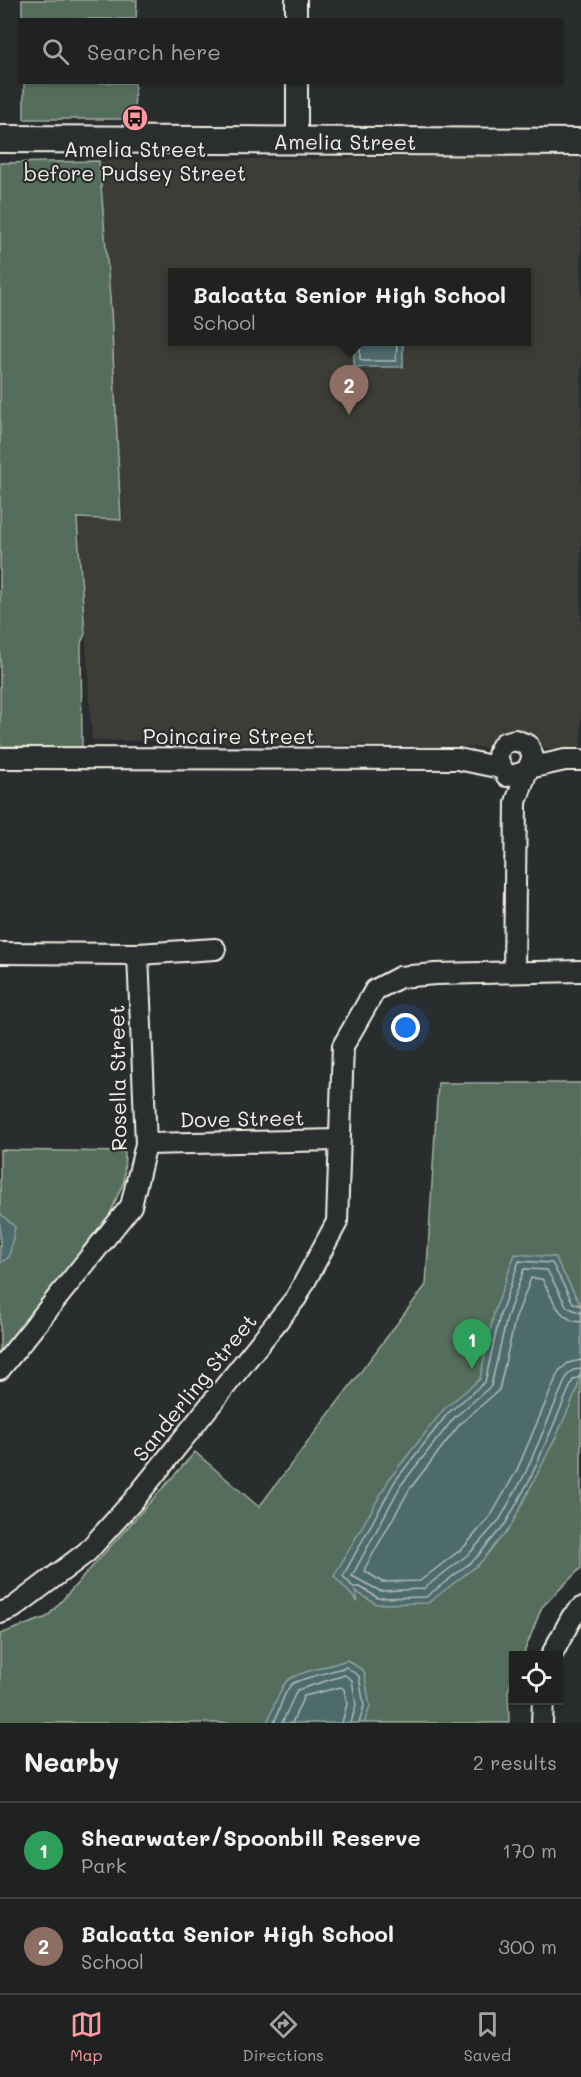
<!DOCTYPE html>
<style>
:root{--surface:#202222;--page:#282a2a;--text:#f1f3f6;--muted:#a2a4a5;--line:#3d3f40;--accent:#ff9aa2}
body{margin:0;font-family:Mali,sans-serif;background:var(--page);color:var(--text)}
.controls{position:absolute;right:18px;bottom:18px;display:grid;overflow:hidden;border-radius:0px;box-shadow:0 2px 4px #0004}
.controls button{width:54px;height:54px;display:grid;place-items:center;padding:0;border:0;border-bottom:2px solid var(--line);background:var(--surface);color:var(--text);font:30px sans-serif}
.you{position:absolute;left:406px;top:1028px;width:21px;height:21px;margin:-15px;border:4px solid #fff;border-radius:50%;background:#1a73e8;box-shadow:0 0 0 9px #1a73e833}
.badge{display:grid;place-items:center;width:39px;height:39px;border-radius:50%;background:var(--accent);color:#fff;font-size:20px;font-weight:700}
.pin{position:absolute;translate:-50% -50px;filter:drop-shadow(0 2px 3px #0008)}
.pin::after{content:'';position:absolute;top:32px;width:21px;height:18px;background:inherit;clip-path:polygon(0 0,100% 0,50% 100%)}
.popup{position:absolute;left:168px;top:268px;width:363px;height:78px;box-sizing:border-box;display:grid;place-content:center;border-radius:0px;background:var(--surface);filter:drop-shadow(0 2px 4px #0005);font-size:20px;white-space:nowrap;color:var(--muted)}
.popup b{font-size:22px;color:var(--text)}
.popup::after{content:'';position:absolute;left:50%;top:100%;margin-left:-12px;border:12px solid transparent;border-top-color:var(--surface)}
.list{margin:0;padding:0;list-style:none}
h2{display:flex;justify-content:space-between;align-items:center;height:78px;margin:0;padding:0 24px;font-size:26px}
h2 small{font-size:20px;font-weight:400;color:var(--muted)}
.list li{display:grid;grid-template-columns:39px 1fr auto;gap:18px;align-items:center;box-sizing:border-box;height:96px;padding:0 24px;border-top:2px solid var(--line)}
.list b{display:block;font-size:22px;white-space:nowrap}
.list p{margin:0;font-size:20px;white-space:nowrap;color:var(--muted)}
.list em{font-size:20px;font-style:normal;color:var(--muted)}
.icon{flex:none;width:33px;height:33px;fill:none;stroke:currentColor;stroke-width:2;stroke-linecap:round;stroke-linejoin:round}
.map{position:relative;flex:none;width:581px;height:1723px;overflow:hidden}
.search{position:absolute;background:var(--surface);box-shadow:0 2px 4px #0004;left:18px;right:18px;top:18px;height:66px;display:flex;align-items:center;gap:15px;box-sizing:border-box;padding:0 21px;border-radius:0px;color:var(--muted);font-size:22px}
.sheet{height:270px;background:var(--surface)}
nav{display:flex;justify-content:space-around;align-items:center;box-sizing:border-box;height:84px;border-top:2px solid var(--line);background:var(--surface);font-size:16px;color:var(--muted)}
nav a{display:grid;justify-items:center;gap:3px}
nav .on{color:var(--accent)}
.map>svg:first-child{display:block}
</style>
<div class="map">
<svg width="581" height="1723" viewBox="0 0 581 1723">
<rect width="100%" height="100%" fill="#2a2d2e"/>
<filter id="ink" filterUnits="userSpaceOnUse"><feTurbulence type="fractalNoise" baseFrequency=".0167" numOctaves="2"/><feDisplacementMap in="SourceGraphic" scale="12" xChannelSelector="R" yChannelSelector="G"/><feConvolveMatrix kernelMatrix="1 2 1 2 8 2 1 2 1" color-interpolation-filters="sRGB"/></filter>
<g filter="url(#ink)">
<path fill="#3e3c39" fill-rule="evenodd" d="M581,155V749L92,740L79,520L123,521L99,161ZM172,272H526V342H172Z"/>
<g fill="#556d5b" stroke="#a4afa2" stroke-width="1.5">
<path d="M22,0H137L136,19H22Z"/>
<path d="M24,83H135L134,119H24Z"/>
<path d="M99,161L111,310L121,520L77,518L85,634L81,643L82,748L0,746V163Z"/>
<path d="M438,1083H581V1568L542,1607L523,1655L514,1656L513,1678L508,1691L509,1723H0V1634L47,1617L195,1452L259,1507L426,1285Z"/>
<path d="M0,1150L125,1152L124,1181L107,1221L0,1352Z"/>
</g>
<g fill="#4d6b6d" stroke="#90a19e" stroke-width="1.5">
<rect x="354" y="342" width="49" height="25"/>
<path d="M0,1213L15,1227L9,1257L0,1263Z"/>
<path d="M515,1254L555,1257L581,1306V1370L577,1390L557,1435L511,1526L480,1563L428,1603L376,1604L355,1591L358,1602L334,1576L390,1478L444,1409L480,1379L494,1313Z"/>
<path d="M347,1660L364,1671L370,1707L364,1723H267C273,1710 277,1695 285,1683C291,1673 332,1666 347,1660Z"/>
</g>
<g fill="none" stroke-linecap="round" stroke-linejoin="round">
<g stroke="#b1bbb7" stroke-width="1.5">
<path d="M360,342V359L363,361H396L397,342"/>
<path d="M581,1306L573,1303L552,1263L519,1261L500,1315L485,1382L448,1413L395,1481L343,1576L353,1587H360L378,1598L426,1597L475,1559L506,1523L531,1477L573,1380L581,1376"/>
<path d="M581,1313L567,1307L547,1270L524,1269L507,1317L491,1386L454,1418L401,1485L352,1576L380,1591L423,1589L470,1553L500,1519L525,1474L567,1376L573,1370L581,1369"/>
<path d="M581,1322C558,1321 552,1296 542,1279L531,1278L515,1320L499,1390L460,1424L409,1490L365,1568V1571L382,1582L420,1581L464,1547L492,1514L517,1470L559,1371L568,1363L581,1360"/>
<path d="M274,1723C279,1712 283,1692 292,1684C297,1679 335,1671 346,1667L359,1676L364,1706L359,1723"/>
<path d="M282,1723L297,1690L345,1675L352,1680L356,1705L351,1723"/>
<path d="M292,1723L304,1696L341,1687L344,1689L347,1704L342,1723"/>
</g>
<defs>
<g id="minor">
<path d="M296,0V20"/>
<path d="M297,82V141"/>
<path d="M0,758L458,759L501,768"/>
<path d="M529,768L565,760H581"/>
<path d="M507,776C499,764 493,756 504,743L515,740L528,745L533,757L527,771L515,775"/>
<path d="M0,953L138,954L215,949"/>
<path d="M514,970L516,802L527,771"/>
<path d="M146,1144L338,1140"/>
<path d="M0,1369L131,1206L146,1144L138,954"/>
<path d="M0,1613L13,1608L87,1552L134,1500L296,1298L337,1222L343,1046L375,990L400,977L435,974L581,971"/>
<path d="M551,1656L572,1617L581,1608"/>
<path d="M542,1723L543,1700"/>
</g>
<g id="major">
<path id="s1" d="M0,139L581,142"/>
</g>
</defs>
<use href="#minor" stroke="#f4f1e8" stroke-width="24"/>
<use href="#major" stroke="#f4f1e8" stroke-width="30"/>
<use href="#minor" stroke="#2a2d2e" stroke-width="20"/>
<use href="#major" stroke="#2a2d2e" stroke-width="26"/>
</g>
</g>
<defs>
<symbol id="bus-disc" viewBox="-11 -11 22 22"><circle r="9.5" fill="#ff9aa2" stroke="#2a2d2e"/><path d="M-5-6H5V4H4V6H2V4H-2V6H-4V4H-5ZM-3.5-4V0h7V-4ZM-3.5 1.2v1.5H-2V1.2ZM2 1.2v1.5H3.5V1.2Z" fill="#111"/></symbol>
</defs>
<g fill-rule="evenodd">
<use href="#bus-disc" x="120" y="103" width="30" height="30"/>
</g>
<g text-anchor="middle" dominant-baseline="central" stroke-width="4.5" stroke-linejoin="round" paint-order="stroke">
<g font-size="21" fill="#f4f1e8" stroke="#2a2d2e">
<text stroke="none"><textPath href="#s1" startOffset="345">Amelia Street</textPath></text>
<text x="229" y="735">Poincaire Street</text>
<text transform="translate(117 1078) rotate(-91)">Rosella Street</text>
<text transform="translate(242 1118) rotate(-1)">Dove Street</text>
<text transform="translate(194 1387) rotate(-51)">Sanderling Street</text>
</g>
<g font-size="21" fill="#f4f1e8" stroke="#2a2d2e">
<text x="135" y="148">Amelia Street<tspan x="135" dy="24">before Pudsey Street</tspan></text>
</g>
</g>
</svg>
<div class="controls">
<button><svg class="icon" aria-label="locate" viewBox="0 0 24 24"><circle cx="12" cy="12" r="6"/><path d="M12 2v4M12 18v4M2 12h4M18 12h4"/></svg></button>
</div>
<div class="you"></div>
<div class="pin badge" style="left:472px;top:1369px;background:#2e9e5b">1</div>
<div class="pin badge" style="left:349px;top:415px;background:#8d6e63">2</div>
<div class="popup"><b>Balcatta Senior High School</b>School</div>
<div class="search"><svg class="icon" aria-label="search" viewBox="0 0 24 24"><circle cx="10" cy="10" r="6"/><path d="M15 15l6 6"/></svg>Search here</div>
</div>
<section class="sheet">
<h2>Nearby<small>2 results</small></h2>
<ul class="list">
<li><span class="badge" style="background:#2e9e5b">1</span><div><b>Shearwater/Spoonbill Reserve</b><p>Park</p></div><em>170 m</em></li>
<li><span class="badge" style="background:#8d6e63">2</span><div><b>Balcatta Senior High School</b><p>School</p></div><em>300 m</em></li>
</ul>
</section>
<nav>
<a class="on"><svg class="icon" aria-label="map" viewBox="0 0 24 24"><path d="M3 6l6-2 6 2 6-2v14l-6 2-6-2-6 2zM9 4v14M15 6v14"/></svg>Map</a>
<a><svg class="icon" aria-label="directions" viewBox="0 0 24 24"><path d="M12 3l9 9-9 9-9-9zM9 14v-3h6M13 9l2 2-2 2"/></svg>Directions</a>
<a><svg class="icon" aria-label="saved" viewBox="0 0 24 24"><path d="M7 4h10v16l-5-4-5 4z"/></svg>Saved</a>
</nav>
